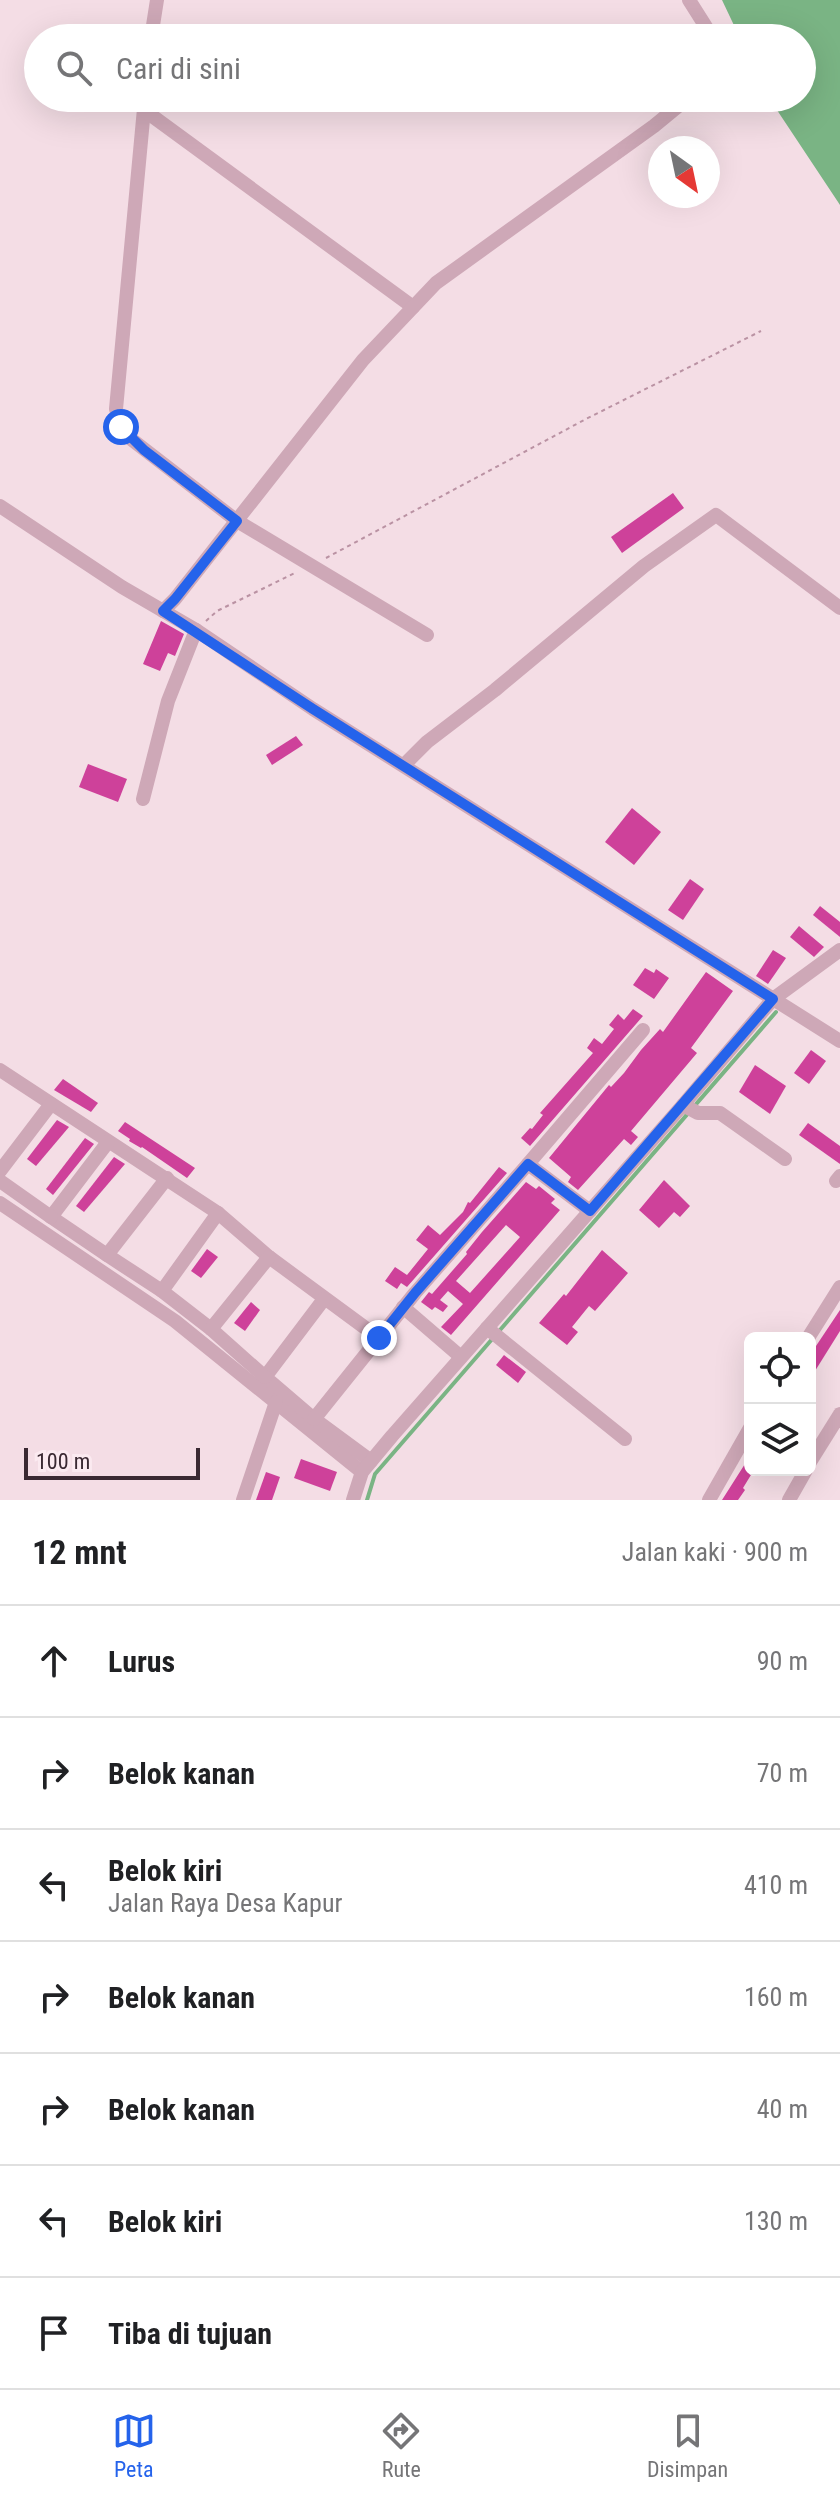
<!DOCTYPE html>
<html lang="id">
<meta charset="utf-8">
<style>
:root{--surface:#fff;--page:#f6f6f6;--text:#202124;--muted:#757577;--line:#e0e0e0;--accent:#2563eb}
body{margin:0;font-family:"Roboto Condensed",sans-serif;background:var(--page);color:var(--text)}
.controls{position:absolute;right:24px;bottom:24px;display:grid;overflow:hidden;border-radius:12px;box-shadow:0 8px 32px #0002}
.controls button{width:72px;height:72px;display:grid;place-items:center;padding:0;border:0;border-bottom:2px solid var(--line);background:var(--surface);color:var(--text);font:40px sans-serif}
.compass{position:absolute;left:648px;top:136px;width:72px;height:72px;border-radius:50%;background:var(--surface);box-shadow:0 8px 32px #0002;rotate:147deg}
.scale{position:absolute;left:24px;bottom:20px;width:176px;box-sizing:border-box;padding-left:8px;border:4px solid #3a2932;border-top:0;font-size:22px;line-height:28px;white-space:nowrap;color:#3a2932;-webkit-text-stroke:6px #fbeaf0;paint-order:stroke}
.stop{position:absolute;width:24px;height:24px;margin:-18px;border:6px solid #2563eb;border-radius:50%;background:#fff}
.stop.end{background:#2563eb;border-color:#fff;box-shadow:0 2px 8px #0008}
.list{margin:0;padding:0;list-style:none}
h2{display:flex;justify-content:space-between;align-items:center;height:104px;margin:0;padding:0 32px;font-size:34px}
h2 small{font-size:26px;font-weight:400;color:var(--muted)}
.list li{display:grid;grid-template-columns:52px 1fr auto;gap:24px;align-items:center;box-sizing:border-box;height:112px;padding:0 32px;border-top:2px solid var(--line)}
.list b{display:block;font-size:30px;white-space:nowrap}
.list p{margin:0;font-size:26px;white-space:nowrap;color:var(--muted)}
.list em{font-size:26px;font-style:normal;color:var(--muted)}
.icon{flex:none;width:44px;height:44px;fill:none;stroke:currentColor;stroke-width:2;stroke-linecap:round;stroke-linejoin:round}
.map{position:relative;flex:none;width:840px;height:1500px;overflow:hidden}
.search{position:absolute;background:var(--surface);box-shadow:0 8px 32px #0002;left:24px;right:24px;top:24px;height:88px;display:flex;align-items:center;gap:20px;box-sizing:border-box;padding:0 28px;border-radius:44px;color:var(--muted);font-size:30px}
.sheet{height:888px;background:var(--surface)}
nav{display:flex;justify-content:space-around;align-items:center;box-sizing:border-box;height:112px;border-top:2px solid var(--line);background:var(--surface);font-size:22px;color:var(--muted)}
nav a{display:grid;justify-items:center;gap:4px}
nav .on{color:var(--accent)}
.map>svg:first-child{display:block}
</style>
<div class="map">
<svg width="840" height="1500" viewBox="0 0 840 1500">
<rect width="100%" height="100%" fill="#f4dde5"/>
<path fill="#7ab484" d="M722,0H840V205L769,98H802V38H740Z"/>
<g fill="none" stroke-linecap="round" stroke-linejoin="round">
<path stroke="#7ab484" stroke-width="4" d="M367,1500L375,1474L776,1012"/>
</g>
<g fill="#ce419a" fill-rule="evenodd">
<path d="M673,493L684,508L622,553L611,537Z"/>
<path d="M161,621L184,634L175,656L168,653L160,671L143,664Z"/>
<path d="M296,736L303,745L272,765L266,755Z"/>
<path d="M88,764L127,779L118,802L79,787Z"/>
<path d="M632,808L661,832L634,865L605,842Z"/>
<path d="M690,879L704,889L683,920L668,910Z"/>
<path d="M820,906L840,922V937L813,915Z"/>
<path d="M799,926L824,947L814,957L790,937Z"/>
<path d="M773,950L786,958L768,984L756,976Z"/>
<path d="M645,968L654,973L656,969L669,978L654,999L633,985Z"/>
<path d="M706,972L733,991L691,1048L697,1053L631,1131L638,1137L631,1145L624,1139L578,1190L568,1182L571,1177L549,1158L609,1085L611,1087L624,1073L641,1050L660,1029L663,1032Z"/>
<path d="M633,1009L643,1016L530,1146L521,1138L530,1128L532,1129L543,1115L540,1113L593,1053L587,1048L594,1038L602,1044L614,1029L609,1025L618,1014L624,1020Z"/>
<path d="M811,1050L826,1061L809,1084L794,1073Z"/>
<path d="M755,1065L786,1086L770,1114L739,1092Z"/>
<path d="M63,1079L98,1103L91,1112L54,1090Z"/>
<path d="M57,1120L69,1127L36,1166L27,1159Z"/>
<path d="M125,1122L195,1168L187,1178L142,1147L141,1148L129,1141L130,1139L118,1131Z"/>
<path d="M808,1123L840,1146V1164L799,1135Z"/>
<path d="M85,1138L94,1144L53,1195L46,1189Z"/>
<path d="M114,1157L125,1164L84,1212L76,1206Z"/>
<path d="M499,1167L507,1173L407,1287L401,1283L397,1289L385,1281L395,1267L407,1275L428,1249L416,1240L428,1225L440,1235L463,1212L468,1202L470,1203Z"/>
<path d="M664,1180L690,1206L680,1217L674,1212L659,1228L639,1210Z"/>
<path d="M526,1182L536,1189L539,1186L555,1199L551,1203L560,1210L451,1335L441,1327L463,1304L448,1291L440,1300L448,1306L443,1312L435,1307L432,1310L421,1302L429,1292L432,1294L467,1254L466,1252L482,1232ZM506,1225L520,1237L470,1293L456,1281Z"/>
<path d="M207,1249L218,1257L201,1278L191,1271Z"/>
<path d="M602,1250L628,1273L595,1311L589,1306L572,1327L578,1332L567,1345L539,1323L564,1294L566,1296Z"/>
<path d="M251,1302L260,1310L245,1331L234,1323Z"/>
<path d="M840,1310V1331L810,1379V1355Z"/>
<path d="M504,1355L526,1372L518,1383L496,1365Z"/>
<path d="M750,1456V1470H754L743,1488L745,1490L738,1500H722Z"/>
<path d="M301,1459L337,1472L330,1491L294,1478Z"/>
<path d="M266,1472L280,1477L272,1500H256Z"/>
</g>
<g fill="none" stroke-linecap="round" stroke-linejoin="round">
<g stroke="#ba92a3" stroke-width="2" stroke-dasharray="4 4" stroke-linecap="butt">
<path d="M326,558L586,419L761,331"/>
<path d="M206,621L217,611L295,573"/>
</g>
<g stroke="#cea8b7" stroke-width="14">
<path d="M689,0L713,38"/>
<path d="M151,38L157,0"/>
<path d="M145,98L116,409L121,427L131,439L237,521L427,635"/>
<path d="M144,110L413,307"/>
<path d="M0,506L122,587L196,630L313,709L840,1041"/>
<path d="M163,611L175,599L363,360L436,283L654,126L688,98"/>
<path d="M404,765L427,742L495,690L644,566L716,515L840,608"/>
<path d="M143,799L168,701L196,630"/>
<path d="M0,1070L218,1213L269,1257L379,1338"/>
<path d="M683,1105L698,1113H720L785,1159"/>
<path d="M108,1142L51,1217L107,1255L167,1178"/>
<path d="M0,1171L51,1104"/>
<path d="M0,1181L51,1217"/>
<path d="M836,1181L840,1176"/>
<path d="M0,1203L175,1321L362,1472"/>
<path d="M590,1211L528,1164L643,1030"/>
<path d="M107,1255L162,1291"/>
<path d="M324,1299L265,1377L314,1419L371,1461"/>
<path d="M403,1307L461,1357"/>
<path d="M487,1328L625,1439"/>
<path d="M211,1329L162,1291L218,1213"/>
<path d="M808,1338L840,1287"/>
<path d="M265,1377L211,1329L269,1257"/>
<path d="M314,1419L415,1293L528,1164"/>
<path d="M810,1462L840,1414"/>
<path d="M243,1500L276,1402"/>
<path d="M353,1500L362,1472L392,1436L683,1105L773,999L840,950"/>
<path d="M709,1500L750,1428"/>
<path d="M789,1500L806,1470"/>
</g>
</g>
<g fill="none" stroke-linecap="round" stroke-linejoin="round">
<path stroke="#2563eb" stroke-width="10" d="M121,427L144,450L237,521L175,599L163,611L313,709L773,999L590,1211L528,1164L415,1293L379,1338"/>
</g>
</svg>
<div class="controls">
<button><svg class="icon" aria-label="locate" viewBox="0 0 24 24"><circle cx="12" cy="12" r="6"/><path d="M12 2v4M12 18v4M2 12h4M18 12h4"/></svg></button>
<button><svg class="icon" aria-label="layers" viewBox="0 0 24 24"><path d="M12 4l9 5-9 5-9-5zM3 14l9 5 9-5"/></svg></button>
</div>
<svg class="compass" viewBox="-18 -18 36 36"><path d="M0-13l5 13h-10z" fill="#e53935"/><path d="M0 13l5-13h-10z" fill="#757577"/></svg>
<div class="scale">100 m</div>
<div class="stop" style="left:121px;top:427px"></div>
<div class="stop end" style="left:379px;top:1338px"></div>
<div class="search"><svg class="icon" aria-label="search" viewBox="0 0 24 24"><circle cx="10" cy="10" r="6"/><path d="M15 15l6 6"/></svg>Cari di sini</div>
</div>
<section class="sheet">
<h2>12 mnt<small>Jalan kaki · 900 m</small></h2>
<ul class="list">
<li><svg class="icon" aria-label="ahead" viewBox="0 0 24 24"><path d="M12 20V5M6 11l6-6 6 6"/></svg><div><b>Lurus</b></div><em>90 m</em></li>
<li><svg class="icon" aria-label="right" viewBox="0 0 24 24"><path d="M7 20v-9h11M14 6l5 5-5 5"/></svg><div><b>Belok kanan</b></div><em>70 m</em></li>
<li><svg class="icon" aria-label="left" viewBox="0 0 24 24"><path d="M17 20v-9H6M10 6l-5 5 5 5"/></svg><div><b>Belok kiri</b><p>Jalan Raya Desa Kapur</p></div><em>410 m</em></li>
<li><svg class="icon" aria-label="right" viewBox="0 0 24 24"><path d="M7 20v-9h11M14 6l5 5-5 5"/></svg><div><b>Belok kanan</b></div><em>160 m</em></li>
<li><svg class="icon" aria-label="right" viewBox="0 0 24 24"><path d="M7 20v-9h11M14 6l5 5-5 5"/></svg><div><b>Belok kanan</b></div><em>40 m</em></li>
<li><svg class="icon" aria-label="left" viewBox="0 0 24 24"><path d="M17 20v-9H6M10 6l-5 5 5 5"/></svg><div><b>Belok kiri</b></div><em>130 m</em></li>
<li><svg class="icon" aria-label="arrive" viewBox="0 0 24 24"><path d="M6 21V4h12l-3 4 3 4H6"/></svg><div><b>Tiba di tujuan</b></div></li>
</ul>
</section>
<nav>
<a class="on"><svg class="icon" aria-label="map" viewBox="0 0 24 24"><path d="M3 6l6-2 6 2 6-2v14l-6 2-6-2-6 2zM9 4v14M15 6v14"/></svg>Peta</a>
<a><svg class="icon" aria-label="directions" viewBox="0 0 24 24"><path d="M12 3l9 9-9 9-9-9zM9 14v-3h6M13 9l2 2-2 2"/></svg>Rute</a>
<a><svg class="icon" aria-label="saved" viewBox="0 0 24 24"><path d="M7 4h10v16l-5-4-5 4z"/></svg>Disimpan</a>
</nav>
